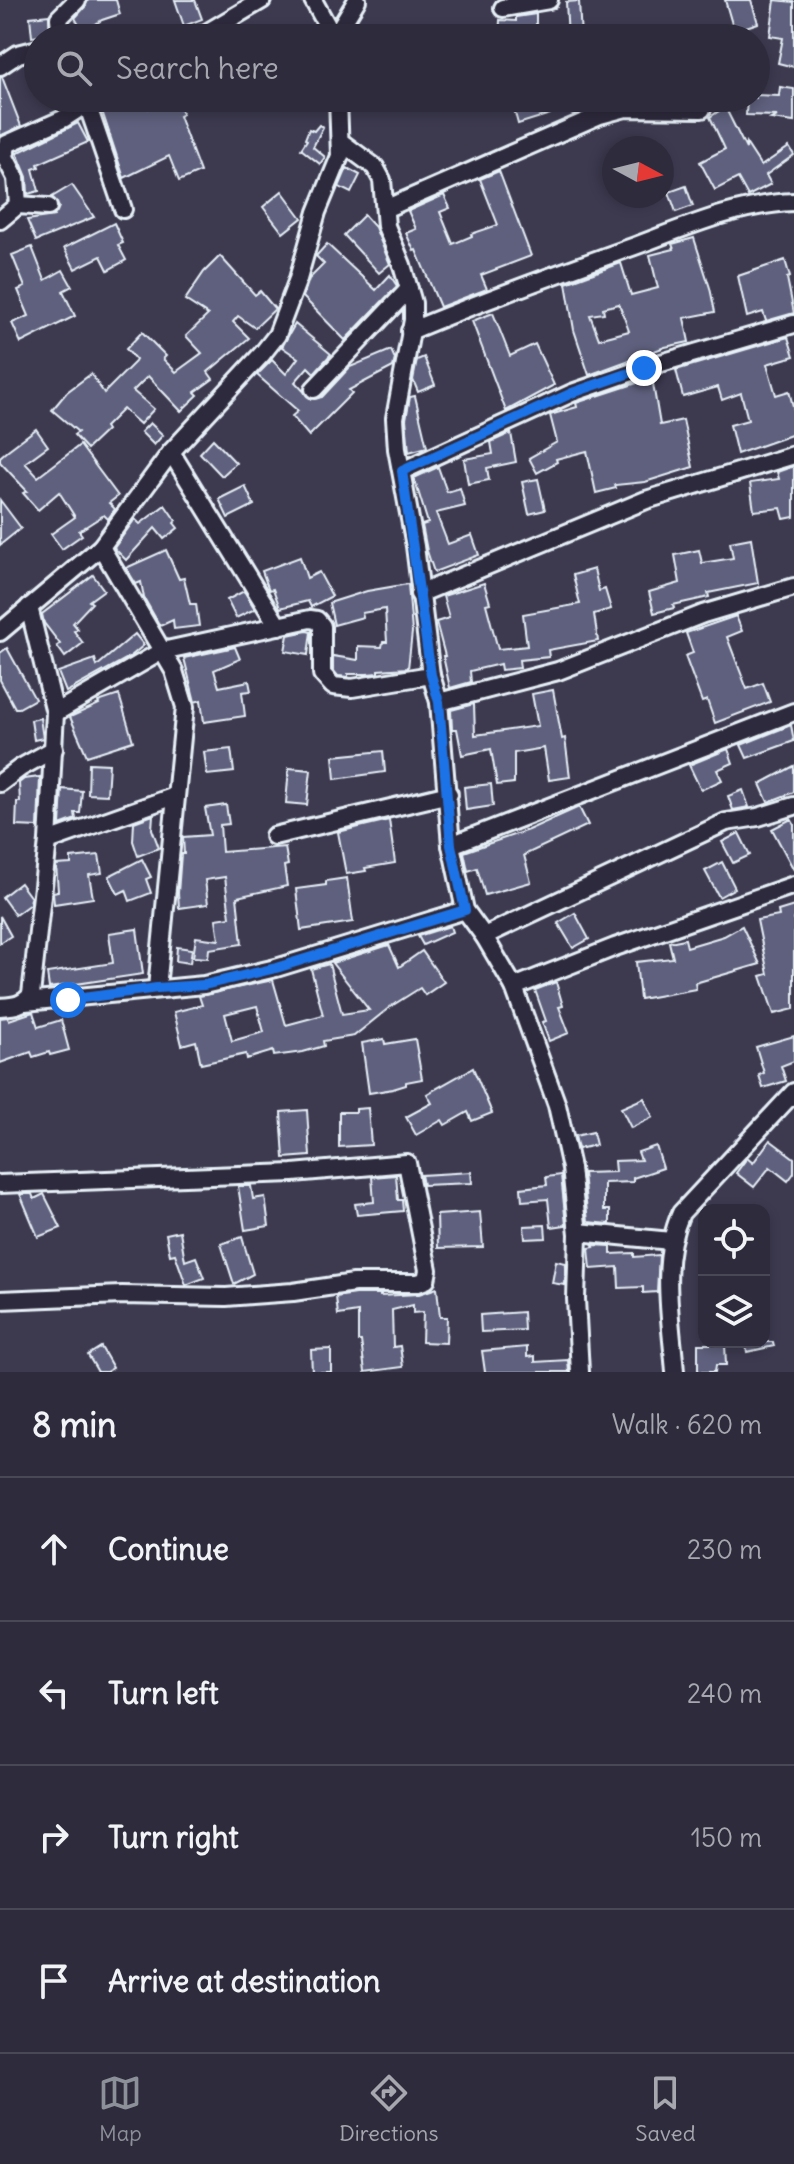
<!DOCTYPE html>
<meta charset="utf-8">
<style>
:root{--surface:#2e2c3c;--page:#3a3847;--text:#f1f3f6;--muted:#a7a7af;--line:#494856;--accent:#8c9099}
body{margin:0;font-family:Delius,sans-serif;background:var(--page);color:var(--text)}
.controls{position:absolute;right:24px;bottom:24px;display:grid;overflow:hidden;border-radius:16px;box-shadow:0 4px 12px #0003}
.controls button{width:72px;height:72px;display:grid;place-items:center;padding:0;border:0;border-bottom:2px solid var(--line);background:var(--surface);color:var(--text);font:40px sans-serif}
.compass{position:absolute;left:602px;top:136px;width:72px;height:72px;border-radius:50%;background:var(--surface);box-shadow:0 4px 12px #0003;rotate:97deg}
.stop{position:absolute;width:24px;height:24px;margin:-18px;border:6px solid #1a73e8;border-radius:50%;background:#fff}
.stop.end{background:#1a73e8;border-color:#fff;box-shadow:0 2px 8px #0008}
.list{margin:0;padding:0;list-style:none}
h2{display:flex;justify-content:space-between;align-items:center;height:104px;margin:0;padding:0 32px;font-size:34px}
h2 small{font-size:26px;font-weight:400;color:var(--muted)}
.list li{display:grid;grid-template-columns:52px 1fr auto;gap:24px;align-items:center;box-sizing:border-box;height:144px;padding:0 32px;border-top:2px solid var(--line)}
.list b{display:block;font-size:30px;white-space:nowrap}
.list em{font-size:26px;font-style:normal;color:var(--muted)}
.icon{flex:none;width:44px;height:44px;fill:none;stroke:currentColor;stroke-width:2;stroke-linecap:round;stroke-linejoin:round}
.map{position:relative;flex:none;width:794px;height:1372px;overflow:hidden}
.search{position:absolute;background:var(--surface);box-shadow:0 4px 12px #0003;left:24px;right:24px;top:24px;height:88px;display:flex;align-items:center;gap:20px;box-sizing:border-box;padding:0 28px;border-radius:44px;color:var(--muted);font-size:30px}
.sheet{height:680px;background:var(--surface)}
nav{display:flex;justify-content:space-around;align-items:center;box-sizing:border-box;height:112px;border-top:2px solid var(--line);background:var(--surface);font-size:22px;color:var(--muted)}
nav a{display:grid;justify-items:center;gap:4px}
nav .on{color:var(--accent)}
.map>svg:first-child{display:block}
</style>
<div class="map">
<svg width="794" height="1372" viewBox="0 0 794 1372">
<rect width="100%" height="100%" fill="#3d3a50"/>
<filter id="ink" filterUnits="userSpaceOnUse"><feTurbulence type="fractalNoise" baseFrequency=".0125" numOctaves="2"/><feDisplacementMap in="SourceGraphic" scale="16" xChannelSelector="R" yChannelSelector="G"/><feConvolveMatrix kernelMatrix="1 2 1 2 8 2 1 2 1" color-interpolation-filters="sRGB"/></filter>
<g filter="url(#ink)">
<g fill="#5f607d" stroke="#e8f1f8" stroke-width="2" fill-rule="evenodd">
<path d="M88,0H116L120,14L102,20L83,32L75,18L85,7Z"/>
<path d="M175,0H195L202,19L184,26Z"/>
<path d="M725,0H751L758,23L734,31Z"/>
<path d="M775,0L794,2V67L778,63L783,38L770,36Z"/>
<path d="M579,1L581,38H568L566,2Z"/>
<path d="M536,14V36L499,38L500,20L516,21V17Z"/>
<path d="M49,15L50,35L32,37L30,17Z"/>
<path d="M0,77H2L21,126L0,136Z"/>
<path d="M780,87L794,89V122L771,119L777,116L746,115L747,98H756V95L779,96Z"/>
<path d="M124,98H145L149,108L169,98H175L183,114L179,116L200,172L179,181L169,156L124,178L102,111L126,103Z"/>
<path d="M511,98H546L550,114L518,124Z"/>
<path d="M725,107L746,149V143L761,166L789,147L794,155L766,175L771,184L748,196L738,178L715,190L700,162L725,149L710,117Z"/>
<path d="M78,123L88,142L38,164L39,167L33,169L39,191L28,194L27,177L17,153Z"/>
<path d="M319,125L323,127L313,147L325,157L320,164L301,149L307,140L305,139L309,129L314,131Z"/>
<path d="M347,168L360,175L351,193L339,187Z"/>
<path d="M499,171L531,256L481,275L487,289L440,307L416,250L414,251L406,233L416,229L408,211L444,195L450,208L440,212L453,244L472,236L471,234L498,225L480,179Z"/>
<path d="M72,185L94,217L36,241L27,220L54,216L59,207L52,197Z"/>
<path d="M686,186L693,206L676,212L669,192Z"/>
<path d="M282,191L302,218L283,233L263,207Z"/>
<path d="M364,215L375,227L390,264L379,273L344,235Z"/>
<path d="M114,223L123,243L118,245L126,260L108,270L101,256L75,269L64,248Z"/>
<path d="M694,238L710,288L715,312L684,318L689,342L665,347L589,375L574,330L566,283L621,263L631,295L658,288L650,255L674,249L672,244ZM619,304L629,331L599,339L590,315L604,313L603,308Z"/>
<path d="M327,244L376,290L390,275L397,286L345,340L303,297L309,279L324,264L316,256Z"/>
<path d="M32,247L45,280L63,270L72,286L63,291L75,316L21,343L12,323L29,316L18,290L25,287L12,255Z"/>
<path d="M220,256L255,295L260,291L275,309L255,328L238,316L233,322L249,338L208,372L213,379L195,392L198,395L181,411L148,376L133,391L154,409L140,424L123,409L105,427L107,430L87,449L74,435L78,432L52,410L67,392L91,374L104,393L135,362L136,360L126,349L142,332L166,356L163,359L176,372L202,353L186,336L208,315L185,300L204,272Z"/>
<path d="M785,260L790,277L787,278L794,313L766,321L763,312L747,317L738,276Z"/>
<path d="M493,313L510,356L535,344L554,385L506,411L472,321Z"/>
<path d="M295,324L331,354L314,373L308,367L295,382L311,399L322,397L350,367L391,350L395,359L393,367L349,390L352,393L309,436L292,416L298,411L257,375L272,360L286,374L298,358L282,347Z"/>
<path d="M788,337L794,356L767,364L776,395L789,391L794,410V434L737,454L730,425L748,420L741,393L722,400L718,387L683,397L676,370Z"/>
<path d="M424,357L435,385L418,392L413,380L417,360Z"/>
<path d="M652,378L660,425L683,420L693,467L645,482L615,485L616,488L596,493L587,451L556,459L557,462L537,473L529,458L557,442L550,415L577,407L576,403Z"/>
<path d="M415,396L427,447L409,452L406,419L410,397Z"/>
<path d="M150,423L163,435L154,445L141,432Z"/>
<path d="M36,429L48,446L25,463L38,477L80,445L118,496L109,503L115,509L108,519L104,515L79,531L82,535L62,549L51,534L75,517L59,492L38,510L23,493L27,491L0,462V457L8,450Z"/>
<path d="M511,433L516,462L487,468L489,480L468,484L464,459L493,454L491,442Z"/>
<path d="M213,439L236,463L222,476L200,453Z"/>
<path d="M794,466V517L784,519L781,508L754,511L750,483L779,479L777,472Z"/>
<path d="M438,467L447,492L460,488L465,506L436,513L448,544L472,535L479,555L434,572L427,551L422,525L428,523L414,478Z"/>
<path d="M538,479L545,510L529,514L522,482Z"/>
<path d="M245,486L254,505L228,518L219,499Z"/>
<path d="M0,500L21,528L0,545Z"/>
<path d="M165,505L176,521L174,523L178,528L164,539L155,528L126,560L114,548L135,519L140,524Z"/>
<path d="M751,538L758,583L708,593L709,597L673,605L674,608L654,613L649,592L680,583L675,555L699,550L702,563L733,558L730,542Z"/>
<path d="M166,550L179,579L184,578L190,604H196L199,626L174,629L173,620L160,626L144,598L141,582L136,584L126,568Z"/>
<path d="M300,557L307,578L319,572L332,596L311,607L308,601L280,608L273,589L269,590L262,571Z"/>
<path d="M594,569L599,591L605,589L611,609L594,614L598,641L548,650L549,657L519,660L520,668L501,670L500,664L470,671L471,682L450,688L443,656H445L436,622L449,618L443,596L484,583L490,603L486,604L498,649L527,646L523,614L580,604L573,575Z"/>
<path d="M93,575L104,590L89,601L92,603L73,623L78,629L74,631L83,643L65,657L57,646L60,644L44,623L42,614Z"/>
<path d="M408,584L412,632L408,668L378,670V673L367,674H348V677L338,676L333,670V656L358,660V646L382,647L383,642H387L385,609L362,613L363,617L334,625L329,603L367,591Z"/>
<path d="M244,591L255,609L236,618L227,600Z"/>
<path d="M736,616L742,631L727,637L747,689L763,683L770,702L715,723L707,700L702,702L685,656L693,653L686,633Z"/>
<path d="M307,631L311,632L308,655L285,651L288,635Z"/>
<path d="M135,634L144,645L131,656L66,692L58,672L95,659L97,666Z"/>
<path d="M235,647L240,659L214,670L219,687L249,681L251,691L242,692L245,716L204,722L201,700L195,702L184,658Z"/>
<path d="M7,648L35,699L19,708H15L0,680V653Z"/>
<path d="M553,690L562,739L565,738L570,777L549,780L544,748L514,753V783L497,785L491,749L462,755L457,729H452L451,710L474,704L475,735L538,726L532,694Z"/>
<path d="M119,695L133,741L87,756L70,717L99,704L98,702Z"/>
<path d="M40,718L43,738L34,740L31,720Z"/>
<path d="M791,725L794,741L747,758L741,745Z"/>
<path d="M231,749L234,772L207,775L204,752Z"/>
<path d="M728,749L733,763L717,770L722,780L701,790L689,765Z"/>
<path d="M383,751L385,772L335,779L333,756Z"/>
<path d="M89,763L109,764L107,795L88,794Z"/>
<path d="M794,766V792L768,802L760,784Z"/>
<path d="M289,768L311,770L307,805L286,803Z"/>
<path d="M40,777L38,827L16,826L17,802H20L19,783L24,779Z"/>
<path d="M491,784L493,806L466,810L464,787Z"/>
<path d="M62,789L82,791L80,813H75L76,819L60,825Z"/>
<path d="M743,790L749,807L733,810L728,796Z"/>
<path d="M226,805L229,824L220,825L222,852L285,847L288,865L284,866L287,886L237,897L242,944L209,949L208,958L193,957L196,937L219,940L216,919L230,917L225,877L205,880L208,904L179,908L178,893L181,854H184L183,837L210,835L205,808Z"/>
<path d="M579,807L588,825L524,855L531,882L485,895L477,868L468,871L464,852L528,830Z"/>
<path d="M153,815L152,829L159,848L138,856L133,841L134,822Z"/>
<path d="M791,819L794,824V870L772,829Z"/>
<path d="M389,820L395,863L365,868L366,871L346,874L338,832Z"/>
<path d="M739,833L750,855L733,863L722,842Z"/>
<path d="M99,855L102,873L89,875L93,898L54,904L53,892L58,891L56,865L71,864V858Z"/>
<path d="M142,859L151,877L146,879L151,893L130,901L126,890L118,894L109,876Z"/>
<path d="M722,862L735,888L719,897L705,871Z"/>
<path d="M347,878L353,922L301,930L296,889L326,885V881Z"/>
<path d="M20,883L31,898L30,904L15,915L2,897Z"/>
<path d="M794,906V1009L774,1014L761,976L768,974L757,920L779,916L778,911Z"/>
<path d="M575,913L589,939L573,948L558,923Z"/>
<path d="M0,916L11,936L0,943Z"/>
<path d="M450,926L452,932L423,945L418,936Z"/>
<path d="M742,926L760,964L695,983L696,989L640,999L636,962L673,958L669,942L685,939L687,947L724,936Z"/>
<path d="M137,929L143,974L49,988L47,973L113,963L109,933Z"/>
<path d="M389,945L399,967L422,951L444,982L425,995L420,988L390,1007L354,1036L323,1041L324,1046L303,1052L274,1056L273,1051L247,1059L246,1054L201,1064L196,1041L182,1045L174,1012L202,1005L199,996L273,980L286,1025L323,1015L311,969L329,964L342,1014L369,1010L332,963ZM257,1006L264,1032L232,1041L225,1014Z"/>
<path d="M177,947L192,949L190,963L176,961Z"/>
<path d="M556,982L563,1006L559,1007L569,1033L549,1041L542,1022L546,1021L535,990Z"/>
<path d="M33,1012L38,1027L61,1020L69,1050L50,1055L49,1052L33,1057L31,1052L0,1063V1018L8,1017L9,1020Z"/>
<path d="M794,1036V1061L781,1066L786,1081L763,1088L759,1075L764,1073L756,1047Z"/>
<path d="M384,1039L385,1044L415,1039L422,1079L406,1082V1085L393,1089L369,1093L362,1043Z"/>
<path d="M473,1068L492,1113L472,1121L468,1112L445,1125L442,1120L416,1135L406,1117L432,1103L427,1094Z"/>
<path d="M644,1098L653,1117L631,1128L621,1108Z"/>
<path d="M368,1108L371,1145L339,1147V1112H356V1109Z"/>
<path d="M307,1110L310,1156L284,1158L281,1112Z"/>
<path d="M593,1132L596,1145L578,1149L575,1136Z"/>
<path d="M770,1140L794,1158V1173L788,1181L770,1167L754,1187L736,1173L747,1158L753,1163Z"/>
<path d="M656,1146L663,1168L633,1178V1182L604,1183V1210H610V1224L588,1222L583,1173L615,1172L614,1161L641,1160L638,1152Z"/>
<path d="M471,1172L472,1183L423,1185L421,1175Z"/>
<path d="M396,1175L398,1200H402L403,1211L357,1215L355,1204L374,1202L372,1177Z"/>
<path d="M561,1175L566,1225L551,1227L548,1199L522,1201L521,1188L547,1185L546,1177Z"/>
<path d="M238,1186H251L253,1199L265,1197L269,1226L245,1230Z"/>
<path d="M20,1194H32L34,1199L44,1194L61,1228L38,1237Z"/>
<path d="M480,1212L483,1247L438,1248L437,1215Z"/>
<path d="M545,1225L546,1238L525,1239L524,1226Z"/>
<path d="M180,1231L185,1261L196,1257L204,1278L186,1285L175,1254L170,1255L166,1234Z"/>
<path d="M242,1237L253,1274L234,1284L221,1244Z"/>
<path d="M593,1245L611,1246V1254L634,1253V1257L659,1255L657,1292L643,1293V1287L619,1288L618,1267L591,1269L589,1248L594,1247Z"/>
<path d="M556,1261L566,1263L565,1285L552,1283Z"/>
<path d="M437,1288L440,1317H447L446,1343L422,1342L423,1312L413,1313V1305L392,1310L393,1347L400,1346L403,1367L365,1372L361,1341H358V1312L338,1315L336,1297L355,1294H380V1296L419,1294Z"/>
<path d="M523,1312L524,1330L481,1332L480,1315Z"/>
<path d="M745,1342H773L774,1346L747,1352Z"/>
<path d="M698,1344H725L726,1365H716L715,1372H698Z"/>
<path d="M101,1347L113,1368L106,1372H98L88,1355Z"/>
<path d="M527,1347V1357L535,1356V1362L568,1360L569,1372H485L482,1351Z"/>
<path d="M331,1349V1372H312L311,1350Z"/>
</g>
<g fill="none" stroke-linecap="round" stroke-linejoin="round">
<defs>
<g id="minor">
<path d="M313,0L334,38"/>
<path d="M503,8L549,0"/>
<path d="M61,38L59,18L77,0"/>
<path d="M198,38L262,0"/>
<path d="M334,38L357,0"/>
<path d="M0,66L18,54L38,49"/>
<path d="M85,98L123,209"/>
<path d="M341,142L375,167L382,180L386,226L402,265L413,303V320L395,418L397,449L415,546L431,675L439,702L558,671L703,614L794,587"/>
<path d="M18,205L16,178L5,157L7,144L63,119L95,98"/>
<path d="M387,208L600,115L626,108L702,109"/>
<path d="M0,220L18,205L48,207"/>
<path d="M410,331C484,300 559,273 635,246C686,227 738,204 794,202"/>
<path d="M314,389L409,289"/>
<path d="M171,452L278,626"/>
<path d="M402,471L572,393L644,368L794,324"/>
<path d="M101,547L174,671L185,707L157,988"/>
<path d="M419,594L646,500L794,455"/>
<path d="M0,632L101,547L171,452L262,354L277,335L298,279L317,212L340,156L338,98"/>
<path d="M439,702L451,845L465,910L484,936L514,987L557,1105L571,1168L578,1234L576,1299L580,1372"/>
<path d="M55,713L162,651L310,619L317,620L322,626V674L333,686L352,688L431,675"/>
<path d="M0,783L20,768L54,749"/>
<path d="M274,836L449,794"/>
<path d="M48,841L175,796"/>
<path d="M451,845L794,712"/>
<path d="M484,936L726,822L758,817L794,806"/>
<path d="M514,987L615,947L794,885"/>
<path d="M25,1002L204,985L276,968L465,910"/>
<path d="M0,1007C13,1006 22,1006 31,995L48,841L55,713L29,607"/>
<path d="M0,1184L293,1173L407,1163L428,1270L426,1280L418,1283H354L293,1292L226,1297L122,1295L0,1300"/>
<path d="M578,1232L671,1241"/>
<path d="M675,1372C671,1320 659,1262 681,1213L794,1092"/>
</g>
</defs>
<use href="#minor" stroke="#e8f1f8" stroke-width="22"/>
<use href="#minor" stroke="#2f2a3d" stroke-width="16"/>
</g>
</g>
<g fill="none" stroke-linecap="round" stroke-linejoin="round" filter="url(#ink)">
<path stroke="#1a73e8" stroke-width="10" d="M68,1000L157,988L204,985L276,968L465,910L451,845L439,702L431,675L402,471L572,393L644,368"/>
</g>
</svg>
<div class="controls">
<button><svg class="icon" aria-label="locate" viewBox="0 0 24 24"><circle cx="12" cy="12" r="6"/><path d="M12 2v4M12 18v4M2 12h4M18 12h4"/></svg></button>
<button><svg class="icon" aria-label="layers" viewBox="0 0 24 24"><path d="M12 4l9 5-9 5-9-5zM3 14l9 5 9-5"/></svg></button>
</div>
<svg class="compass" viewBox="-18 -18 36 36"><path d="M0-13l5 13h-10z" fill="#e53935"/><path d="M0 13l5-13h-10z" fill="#a7a7af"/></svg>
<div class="stop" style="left:68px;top:1000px"></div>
<div class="stop end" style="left:644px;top:368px"></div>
<div class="search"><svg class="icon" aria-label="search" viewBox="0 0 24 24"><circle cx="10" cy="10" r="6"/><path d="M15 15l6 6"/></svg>Search here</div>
</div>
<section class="sheet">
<h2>8 min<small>Walk · 620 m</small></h2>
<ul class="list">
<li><svg class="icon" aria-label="ahead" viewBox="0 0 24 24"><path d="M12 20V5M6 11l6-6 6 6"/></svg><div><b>Continue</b></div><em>230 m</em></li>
<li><svg class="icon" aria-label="left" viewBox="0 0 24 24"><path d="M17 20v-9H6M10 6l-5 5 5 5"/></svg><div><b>Turn left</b></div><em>240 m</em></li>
<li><svg class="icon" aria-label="right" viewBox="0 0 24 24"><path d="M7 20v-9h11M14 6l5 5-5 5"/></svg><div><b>Turn right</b></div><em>150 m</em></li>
<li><svg class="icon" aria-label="arrive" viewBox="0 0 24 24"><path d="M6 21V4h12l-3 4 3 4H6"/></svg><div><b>Arrive at destination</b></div></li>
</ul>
</section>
<nav>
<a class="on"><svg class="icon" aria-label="map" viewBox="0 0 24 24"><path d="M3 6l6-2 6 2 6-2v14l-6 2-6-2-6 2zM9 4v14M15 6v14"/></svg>Map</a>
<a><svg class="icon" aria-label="directions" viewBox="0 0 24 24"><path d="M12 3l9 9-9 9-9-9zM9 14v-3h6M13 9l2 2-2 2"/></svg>Directions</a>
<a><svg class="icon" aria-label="saved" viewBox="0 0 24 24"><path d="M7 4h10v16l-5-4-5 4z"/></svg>Saved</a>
</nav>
